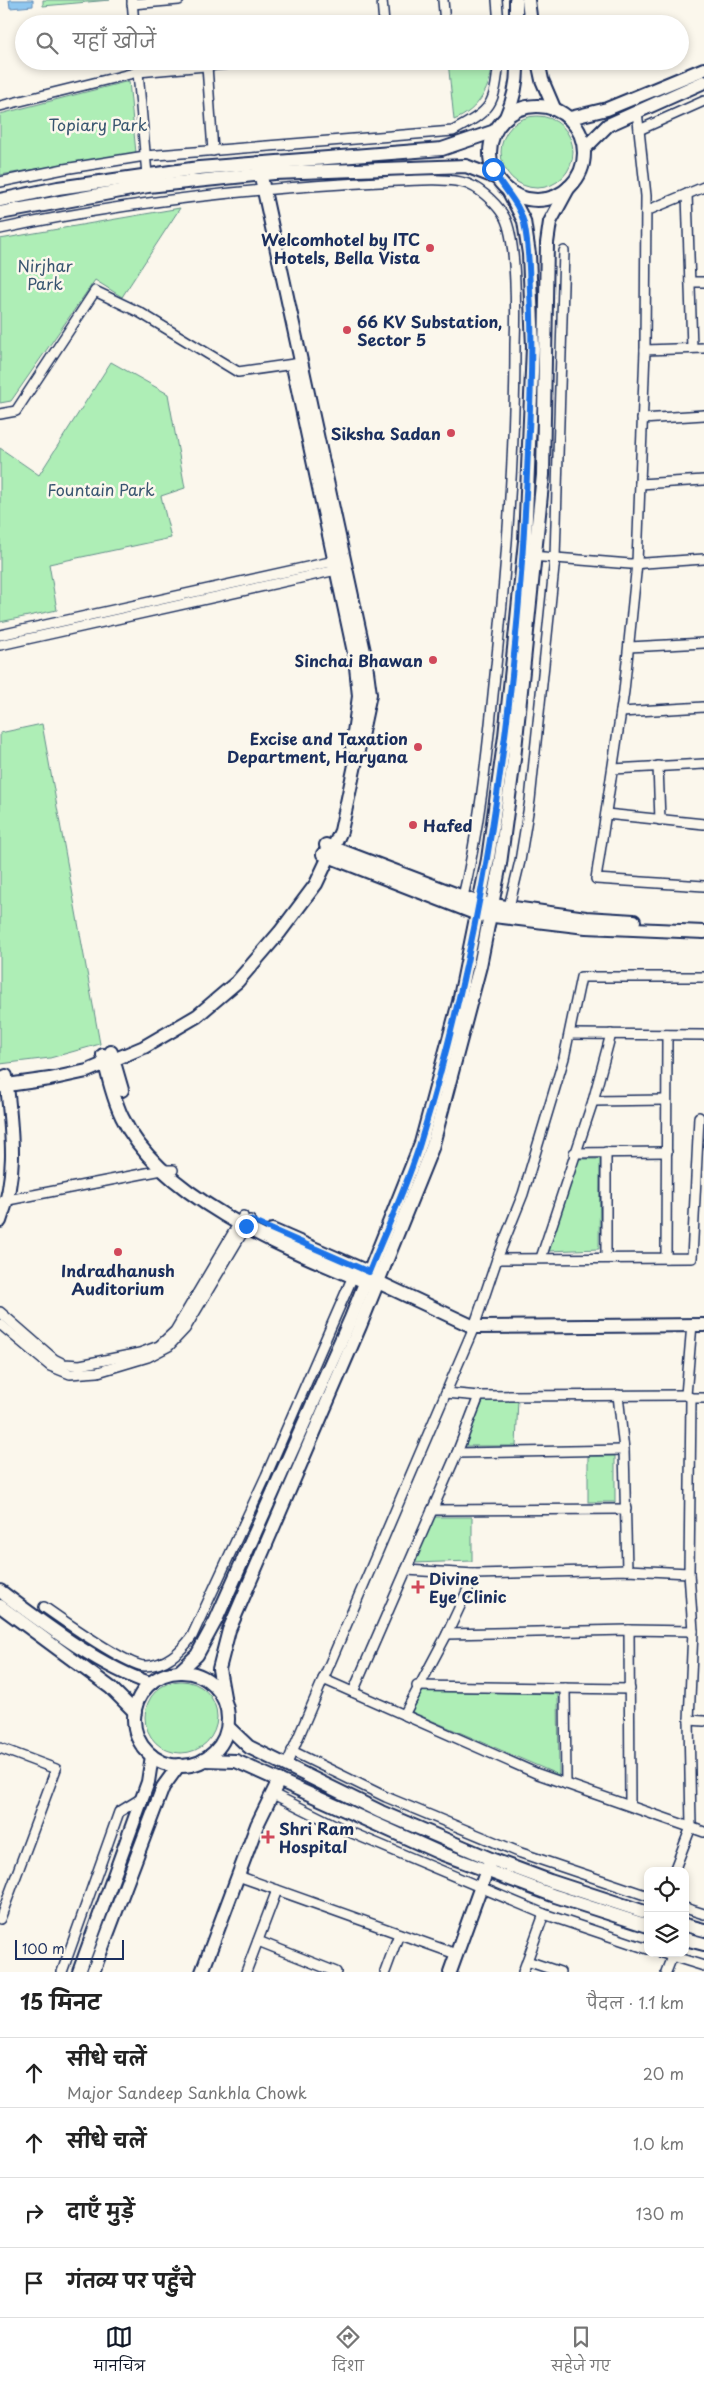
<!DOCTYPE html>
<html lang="hi">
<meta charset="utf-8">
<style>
:root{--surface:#fff;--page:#f2f2f2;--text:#222;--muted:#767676;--line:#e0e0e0;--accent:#111827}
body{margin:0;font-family:"Playpen Sans","Playpen Sans Deva",sans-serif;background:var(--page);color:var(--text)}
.controls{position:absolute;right:15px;bottom:15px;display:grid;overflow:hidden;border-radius:10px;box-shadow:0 2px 8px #0003}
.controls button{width:45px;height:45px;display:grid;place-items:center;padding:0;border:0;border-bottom:1px solid var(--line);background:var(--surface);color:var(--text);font:25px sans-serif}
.scale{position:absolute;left:15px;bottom:12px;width:109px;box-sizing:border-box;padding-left:5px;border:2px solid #1b2f5e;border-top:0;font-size:14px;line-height:18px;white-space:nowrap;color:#1b2f5e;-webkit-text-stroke:4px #fbf7ec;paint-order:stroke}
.stop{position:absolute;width:15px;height:15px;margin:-11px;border:4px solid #1a73e8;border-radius:50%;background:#fff}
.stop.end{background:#1a73e8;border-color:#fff;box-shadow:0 1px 5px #0008}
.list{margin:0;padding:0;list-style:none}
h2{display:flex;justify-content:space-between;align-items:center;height:65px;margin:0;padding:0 20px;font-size:21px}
h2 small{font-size:16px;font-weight:400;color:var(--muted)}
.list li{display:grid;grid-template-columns:32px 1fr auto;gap:15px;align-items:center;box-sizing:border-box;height:70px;padding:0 20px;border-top:1px solid var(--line)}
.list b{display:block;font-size:19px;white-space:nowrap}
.list p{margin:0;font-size:16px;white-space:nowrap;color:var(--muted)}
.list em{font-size:16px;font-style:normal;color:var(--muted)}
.icon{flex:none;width:28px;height:28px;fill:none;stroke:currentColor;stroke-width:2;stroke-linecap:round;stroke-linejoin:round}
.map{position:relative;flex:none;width:704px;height:1972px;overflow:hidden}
.search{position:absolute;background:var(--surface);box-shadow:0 2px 8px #0003;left:15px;right:15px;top:15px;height:55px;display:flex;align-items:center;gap:12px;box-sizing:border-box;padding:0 18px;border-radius:28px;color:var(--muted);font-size:19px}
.sheet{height:345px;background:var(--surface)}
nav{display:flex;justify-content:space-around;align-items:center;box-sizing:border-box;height:70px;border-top:1px solid var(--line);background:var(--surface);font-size:14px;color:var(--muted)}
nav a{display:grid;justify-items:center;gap:2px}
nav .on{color:var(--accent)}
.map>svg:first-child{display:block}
</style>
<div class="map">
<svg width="704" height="1972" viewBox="0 0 704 1972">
<rect width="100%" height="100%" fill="#fbf7ec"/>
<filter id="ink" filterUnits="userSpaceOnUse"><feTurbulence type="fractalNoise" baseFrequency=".02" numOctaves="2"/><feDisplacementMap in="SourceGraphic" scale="10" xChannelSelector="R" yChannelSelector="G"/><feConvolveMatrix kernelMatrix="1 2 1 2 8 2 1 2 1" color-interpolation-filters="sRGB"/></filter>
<g filter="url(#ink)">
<g fill="#aeeeb6" stroke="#648e8a">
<path d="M43,0H110L43,6Z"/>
<path d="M448,61H493C491,87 479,110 454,120Z"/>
<path d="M129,81L136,153L0,175V114Z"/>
<circle cx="537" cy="152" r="36"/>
<path d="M180,208L122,297L95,280L11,401L0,403V239Z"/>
<path d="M111,362L168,394L185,488L161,496L171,538L49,564L57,610L0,622V448L39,475Z"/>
<path d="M42,724L100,1044L50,1058L0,1064V733Z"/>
<path d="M578,1159H600L599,1249L549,1251Z"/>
<path d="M485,1397L518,1398L516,1446H463Z"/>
<rect x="588" y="1456" width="27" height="46"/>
<path d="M433,1517H472V1561L413,1563Z"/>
<circle cx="181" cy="1717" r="36"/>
<path d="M421,1691L558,1694L559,1775L412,1712Z"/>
</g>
<path fill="#90c7ef" stroke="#618ab5" d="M9,0H33V6L10,8Z"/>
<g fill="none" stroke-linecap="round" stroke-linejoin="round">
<defs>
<g id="street">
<path d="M132,0L134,24"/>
<path d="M382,0L384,24"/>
<path d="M443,0L445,24"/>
<path d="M497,0L499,24"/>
<path d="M132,4L179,0"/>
<path d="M137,61L147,175"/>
<path d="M207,66L213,151"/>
<path d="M0,106L138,72L263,61"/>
<path d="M637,111L646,196L645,350L637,563L624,691L596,879L704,886"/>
<path d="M639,130L704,101"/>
<path d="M0,182L64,169L145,156L453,131C493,109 494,106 499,61"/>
<path d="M687,194L692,348"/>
<path d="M646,211L704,187"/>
<path d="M0,229C125,202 252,188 380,182C401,181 452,176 470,185C482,190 499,206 505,218C517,242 516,316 515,345C515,459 506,572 494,685C487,756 479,831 462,901"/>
<path d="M690,282H704"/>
<path d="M645,350L704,348"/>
<path d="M0,414L16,411L95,291L139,312L238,372L301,363"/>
<path d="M642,419L704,415"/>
<path d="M640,484L704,480"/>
<path d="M531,556L630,564L704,559"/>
<path d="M0,635L339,560"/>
<path d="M0,645L341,569"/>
<path d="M629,647L704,643"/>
<path d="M621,712L704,707"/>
<path d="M658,766L660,820"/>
<path d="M613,769L704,764"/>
<path d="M606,814L704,824"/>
<path d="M509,907L520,861L530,800L555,558L564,251"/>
<path d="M570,1034L704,1035"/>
<path d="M593,1101L666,1100"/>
<path d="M606,1152V1258"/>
<path d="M574,1153L667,1152"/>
<path d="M3,1201L162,1170H173"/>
<path d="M541,1258L593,1101L611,1034"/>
<path d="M666,1258L667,1035"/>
<path d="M497,1259L692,1258L699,1117"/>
<path d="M0,1312L54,1359L64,1364L80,1365L140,1353L159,1346L175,1331L243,1216"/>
<path d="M0,1324L50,1366L70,1374L98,1372L148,1357L169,1346L185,1329L250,1220"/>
<path d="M446,1393L479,1396L686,1395"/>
<path d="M618,1395L624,1450L627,1570"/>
<path d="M691,1398H704"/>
<path d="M457,1453L624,1450"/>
<path d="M432,1510L626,1509"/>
<path d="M406,1570L475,1574L627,1570L689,1573"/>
<path d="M44,1607C61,1619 128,1666 145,1666C165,1666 182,1651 192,1636L266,1476L353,1276"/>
<path d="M629,1630L630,1805"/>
<path d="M447,1634L629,1630L693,1631"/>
<path d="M323,1679L538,1774L704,1832"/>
<path d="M417,1686L630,1689"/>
<path d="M565,1688L566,1784"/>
<path d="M353,1692L457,1453L479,1396"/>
<path d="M404,1715L447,1634L475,1574"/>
<path d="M689,1720L704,1721"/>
<path d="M0,1748L56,1769L0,1919"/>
<path d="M292,1751L386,1797L521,1853L648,1896"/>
<path d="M286,1766L474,1327L497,1259L523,1194L564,1058L581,977H704"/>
<path d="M273,1794L345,1830L544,1914L648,1949"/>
<path d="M674,1871L691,1827L689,1720L693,1631L689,1573L691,1398L686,1395L692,1324"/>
<path d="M238,1876L456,1954"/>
<path d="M685,1908L704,1914"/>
<path d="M258,1941L336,1972"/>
<path d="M662,1953L704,1966"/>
<path d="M527,1961L560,1972"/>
<path d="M62,1972L119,1812L142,1798"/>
<path d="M246,1972L277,1890"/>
<path d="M385,1972L399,1934"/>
<path d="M523,1972L544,1914"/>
<path d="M666,1972L672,1957"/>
</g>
<g id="secondary">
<path d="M516,0V24"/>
<path d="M528,0L531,24"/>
<path d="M538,61L542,80L554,108"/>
<circle cx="537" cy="153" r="47"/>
<path d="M506,117C514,99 518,81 517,61"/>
<path d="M570,118L607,109L704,69"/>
<path d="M585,148L608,125L704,82"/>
<path d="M0,200L58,188L199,168L442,149L495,131"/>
<path d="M0,213L148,186L274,173L466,166L497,178"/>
<path d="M294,371L355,657L359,696L352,747"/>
<path d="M326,845L479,903L586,918L634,921"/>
<path d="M323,854L477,914L586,927L704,932"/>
<path d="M111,1052L122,1090"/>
<path d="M103,1055C108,1076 113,1098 122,1117C161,1200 292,1251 373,1285"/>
<path d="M0,1086L50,1079L87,1071L144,1047L197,1016L237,982L280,932L316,884L341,831L370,694L365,656L258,163"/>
<path d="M0,1221C19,1172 11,1127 6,1076"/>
<path d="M272,1230L375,1275"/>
<path d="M378,1282L474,1327L704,1325"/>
<path d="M0,1591C43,1623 100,1667 150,1683"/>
<path d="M0,1606L111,1688L135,1712"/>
<path d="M180,1671L197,1655L216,1620L351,1318L421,1143L459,1002L488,859L505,736L525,541L533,347L529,254L524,221L508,190"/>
<circle cx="181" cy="1719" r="47"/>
<path d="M224,1697L219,1669L229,1630L360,1326L432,1148L480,966L500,864L514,759L543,475L547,243L550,222L569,187"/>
<path d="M228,1727L249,1747L381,1812L491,1859L550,1881L648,1913"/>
<path d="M204,1760L236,1761L440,1853L555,1896L648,1926"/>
<path d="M685,1925L704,1930"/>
<path d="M685,1939L704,1944"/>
<path d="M79,1972L148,1782L152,1756"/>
<path d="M93,1972L163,1787L179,1765"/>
<path d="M202,1972L257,1825L279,1780"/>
<path d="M450,1972L489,1864"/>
</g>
</defs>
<use href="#street" stroke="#1b2f5e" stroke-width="12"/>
<use href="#secondary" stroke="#1b2f5e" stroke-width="16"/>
<use href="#street" stroke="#fbf7ec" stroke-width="9"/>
<use href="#secondary" stroke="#fbf7ec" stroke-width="12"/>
</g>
</g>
<g fill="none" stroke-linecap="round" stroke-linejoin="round" filter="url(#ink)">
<path stroke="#1a73e8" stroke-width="6" d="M246,1226L250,1220L369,1272C386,1229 408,1185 421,1140C489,917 519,682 528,450C531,397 533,344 530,291C529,268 529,245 524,223C519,202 502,188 493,169"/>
</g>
<g fill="#d1495b" stroke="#fbf7ec" stroke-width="2">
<circle cx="430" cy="248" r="5"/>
<circle cx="347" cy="330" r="5"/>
<circle cx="451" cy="433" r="5"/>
<circle cx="433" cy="660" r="5"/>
<circle cx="418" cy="747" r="5"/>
<circle cx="413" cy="825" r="5"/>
<circle cx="118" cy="1252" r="5"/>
<path d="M415.5 1579.5h5v5h5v5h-5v5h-5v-5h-5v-5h5z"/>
<path d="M265.5 1829.5h5v5h5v5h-5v5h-5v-5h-5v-5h5z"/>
</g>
<g text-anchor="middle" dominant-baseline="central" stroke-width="5" stroke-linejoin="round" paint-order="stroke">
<g font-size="16" fill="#385570" stroke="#fbf7ec">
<text x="98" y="124">Topiary Park</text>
<text x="45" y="265">Nirjhar<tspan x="45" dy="18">Park</tspan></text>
<text x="101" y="489">Fountain Park</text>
</g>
<g font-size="16" font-weight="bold" fill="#1b2f5e" stroke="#fbf7ec" text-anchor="end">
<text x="420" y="239">Welcomhotel by ITC<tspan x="420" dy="18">Hotels, Bella Vista</tspan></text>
<text x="357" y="321" text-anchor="start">66 KV Substation,<tspan x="357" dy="18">Sector 5</tspan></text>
<text x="441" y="433">Siksha Sadan</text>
<text x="423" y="660">Sinchai Bhawan</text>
<text x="408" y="738">Excise and Taxation<tspan x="408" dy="18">Department, Haryana</tspan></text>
<text x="423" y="825" text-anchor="start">Hafed</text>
<text x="118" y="1270" text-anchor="middle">Indradhanush<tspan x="118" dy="18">Auditorium</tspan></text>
<text x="429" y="1578" text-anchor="start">Divine<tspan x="429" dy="18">Eye Clinic</tspan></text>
<text x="279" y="1828" text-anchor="start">Shri Ram<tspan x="279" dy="18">Hospital</tspan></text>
</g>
</g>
</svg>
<div class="controls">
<button><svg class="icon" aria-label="locate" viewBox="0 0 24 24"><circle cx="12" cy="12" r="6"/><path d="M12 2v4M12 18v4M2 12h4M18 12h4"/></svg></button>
<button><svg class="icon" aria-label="layers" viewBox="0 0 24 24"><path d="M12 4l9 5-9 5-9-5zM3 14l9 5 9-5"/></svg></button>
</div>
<div class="scale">100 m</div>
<div class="stop" style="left:493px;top:169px"></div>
<div class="stop end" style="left:246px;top:1226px"></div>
<div class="search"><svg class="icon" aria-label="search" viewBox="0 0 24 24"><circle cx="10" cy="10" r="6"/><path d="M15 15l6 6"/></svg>यहाँ खोजें</div>
</div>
<section class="sheet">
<h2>15 मिनट<small>पैदल · 1.1 km</small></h2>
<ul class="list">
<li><svg class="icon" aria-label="ahead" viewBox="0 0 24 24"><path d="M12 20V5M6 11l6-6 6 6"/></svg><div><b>सीधे चलें</b><p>Major Sandeep Sankhla Chowk</p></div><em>20 m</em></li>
<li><svg class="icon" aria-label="ahead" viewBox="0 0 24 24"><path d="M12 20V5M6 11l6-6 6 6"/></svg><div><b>सीधे चलें</b></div><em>1.0 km</em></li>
<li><svg class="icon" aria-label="right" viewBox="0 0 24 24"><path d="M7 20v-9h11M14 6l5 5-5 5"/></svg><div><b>दाएँ मुड़ें</b></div><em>130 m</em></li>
<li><svg class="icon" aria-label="arrive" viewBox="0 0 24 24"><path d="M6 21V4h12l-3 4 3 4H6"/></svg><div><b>गंतव्य पर पहुँचे</b></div></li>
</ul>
</section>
<nav>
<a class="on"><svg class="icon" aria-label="map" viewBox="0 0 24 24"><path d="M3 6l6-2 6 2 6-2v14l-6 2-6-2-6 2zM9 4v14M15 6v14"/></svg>मानचित्र</a>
<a><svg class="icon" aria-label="directions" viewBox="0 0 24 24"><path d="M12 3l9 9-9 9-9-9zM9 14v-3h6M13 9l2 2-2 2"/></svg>दिशा</a>
<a><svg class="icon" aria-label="saved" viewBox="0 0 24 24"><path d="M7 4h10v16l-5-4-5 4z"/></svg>सहेजे गए</a>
</nav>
